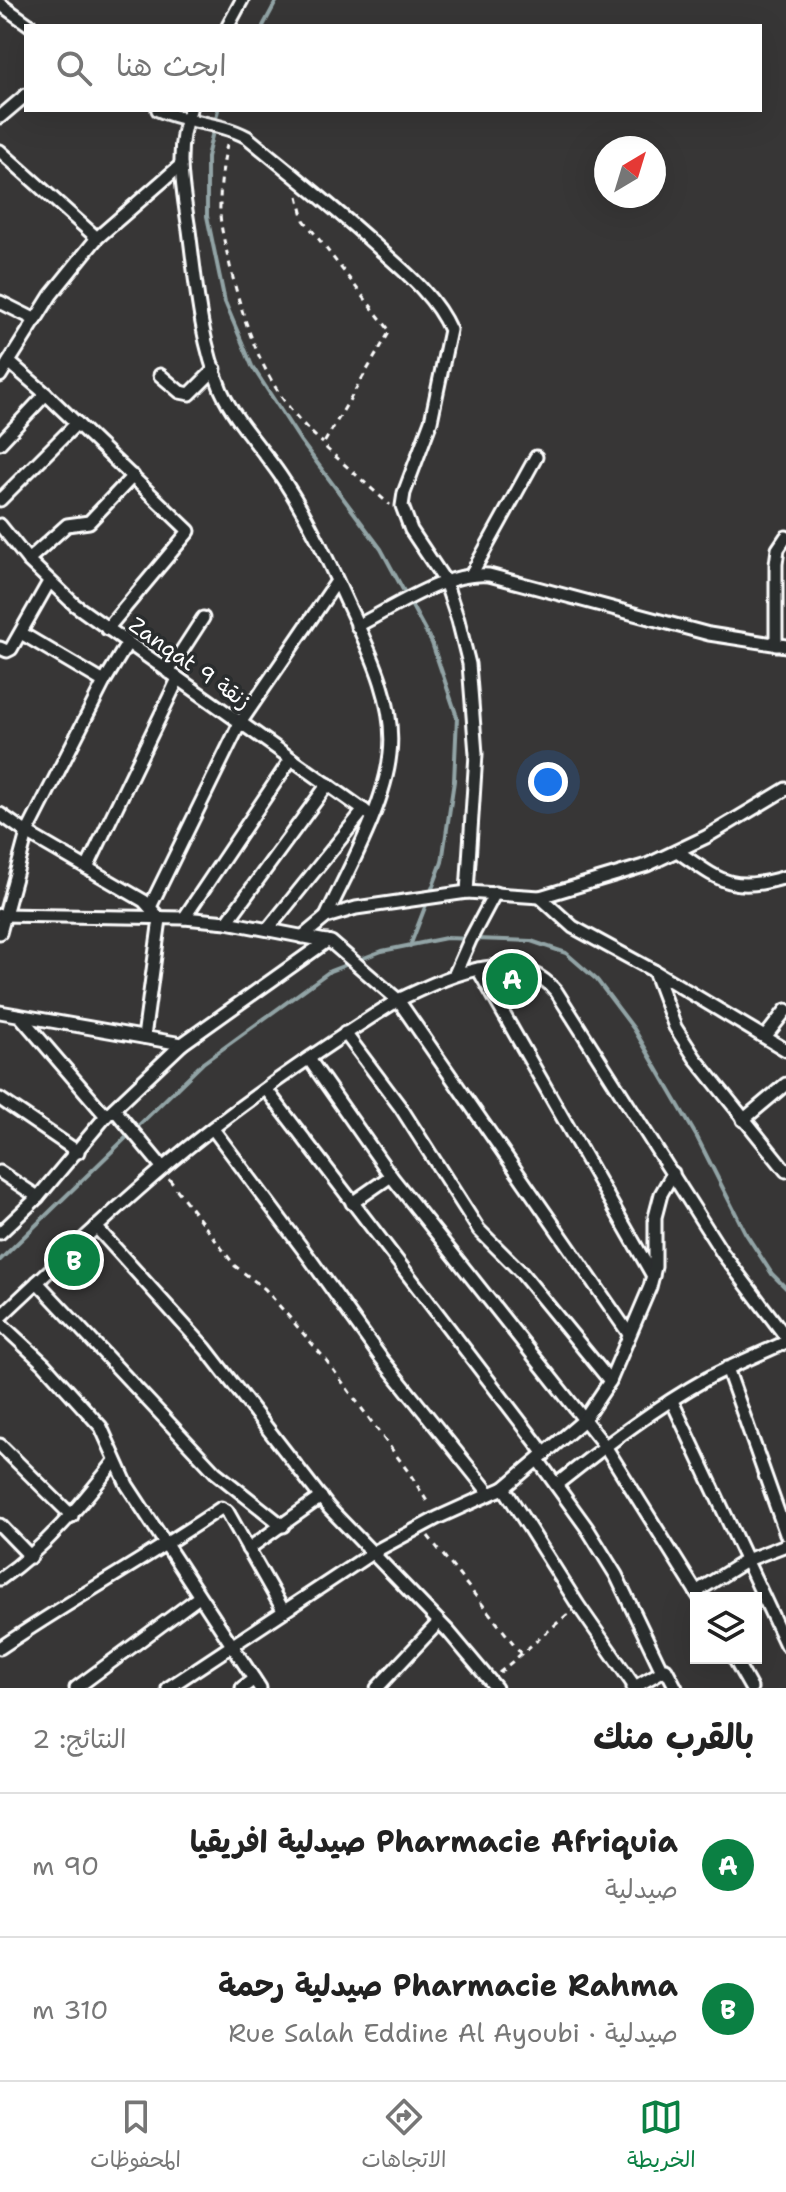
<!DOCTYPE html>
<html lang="ar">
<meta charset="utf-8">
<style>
:root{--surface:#fff;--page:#f6f6f6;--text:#222;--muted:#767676;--line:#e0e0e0;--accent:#0b8043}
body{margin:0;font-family:"Shantell Sans","Playpen Sans Arabic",sans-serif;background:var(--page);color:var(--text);direction:rtl}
.controls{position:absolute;right:24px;bottom:24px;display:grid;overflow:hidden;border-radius:0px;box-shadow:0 8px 32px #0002}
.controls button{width:72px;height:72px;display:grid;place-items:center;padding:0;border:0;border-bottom:2px solid var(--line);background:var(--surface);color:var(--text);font:40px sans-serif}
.compass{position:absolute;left:594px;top:136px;width:72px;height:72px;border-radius:50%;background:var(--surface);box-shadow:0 8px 32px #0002;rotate:38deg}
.you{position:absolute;left:548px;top:782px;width:28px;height:28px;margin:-20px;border:6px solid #fff;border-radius:50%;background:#1a73e8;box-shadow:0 0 0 12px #1a73e833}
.badge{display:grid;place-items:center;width:52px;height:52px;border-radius:50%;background:var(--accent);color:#fff;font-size:26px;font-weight:700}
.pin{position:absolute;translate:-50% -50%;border:4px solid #fff;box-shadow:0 2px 8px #0006}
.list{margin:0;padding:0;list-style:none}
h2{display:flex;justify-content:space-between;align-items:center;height:104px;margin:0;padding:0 32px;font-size:34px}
h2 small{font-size:26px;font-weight:400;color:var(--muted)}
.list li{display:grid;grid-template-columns:52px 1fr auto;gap:24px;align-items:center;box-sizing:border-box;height:144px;padding:0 32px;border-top:2px solid var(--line)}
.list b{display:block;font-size:30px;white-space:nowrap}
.list p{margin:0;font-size:26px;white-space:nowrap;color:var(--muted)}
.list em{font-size:26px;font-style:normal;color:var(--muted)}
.icon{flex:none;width:44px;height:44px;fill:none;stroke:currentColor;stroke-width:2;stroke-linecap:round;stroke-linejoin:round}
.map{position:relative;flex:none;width:786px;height:1688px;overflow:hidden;direction:ltr}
.search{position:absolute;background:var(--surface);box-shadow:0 8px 32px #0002;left:24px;right:24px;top:24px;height:88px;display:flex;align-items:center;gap:20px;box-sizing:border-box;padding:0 28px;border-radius:0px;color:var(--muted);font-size:30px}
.sheet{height:392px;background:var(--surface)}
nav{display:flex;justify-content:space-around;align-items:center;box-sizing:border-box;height:112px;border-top:2px solid var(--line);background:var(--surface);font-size:22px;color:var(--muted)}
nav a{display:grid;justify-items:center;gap:4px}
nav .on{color:var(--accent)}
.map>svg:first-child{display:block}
</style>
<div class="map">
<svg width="786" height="1688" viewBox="0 0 786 1688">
<rect width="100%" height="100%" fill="#373636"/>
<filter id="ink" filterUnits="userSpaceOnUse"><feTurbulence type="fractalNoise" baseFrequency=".0125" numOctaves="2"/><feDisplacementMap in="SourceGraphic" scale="16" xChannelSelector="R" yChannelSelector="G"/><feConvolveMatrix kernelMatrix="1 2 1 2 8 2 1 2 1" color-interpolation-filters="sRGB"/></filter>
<g filter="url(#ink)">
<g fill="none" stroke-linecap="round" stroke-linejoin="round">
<g stroke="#92a4a6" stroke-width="4">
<path d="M263,26L277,0"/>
<path d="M218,110L207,157V216L225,302L252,366L300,440L381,549L432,643L457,717L454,781L442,862L430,894"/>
<path d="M410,946L427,902"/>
<path d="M0,1260L203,1063L330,971L382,951L446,938L531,941L566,953L597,980L634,1029L697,1137L746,1234L772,1274L786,1288"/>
</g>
<defs>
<g id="street">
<path d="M0,4L31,26"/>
<path d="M228,26L242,0"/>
<path d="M158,110C187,123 219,122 247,137C293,175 339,211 383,252C409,275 436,298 450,330L431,421L404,493L402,506L411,530L445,581L458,620L469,664L476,754L467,892L356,908L326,917L302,937"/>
<path d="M190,110C174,148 183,190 189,230C196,283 200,339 221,390C235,421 261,447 280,475C306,513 326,556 345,598C367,646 396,699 390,754C385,805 348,870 326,917"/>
<path d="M0,117L26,95"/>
<path d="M0,151L97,238"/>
<path d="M0,302L36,320"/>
<path d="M9,362L46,394L189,531L107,629"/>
<path d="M160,375L180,392L190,394L215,369"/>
<path d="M0,376L51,295L97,238L181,165"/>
<path d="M0,443L46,394"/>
<path d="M0,500L77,423"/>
<path d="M0,525L28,560L75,605L372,816"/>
<path d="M28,560L67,525L89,522L133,476"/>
<path d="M472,573L536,457"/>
<path d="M357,626C395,607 446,571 489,575L709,634L786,646"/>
<path d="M21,633L104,682"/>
<path d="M776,645V564L778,549L786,537"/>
<path d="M0,648L7,651L11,649L49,582"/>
<path d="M168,672L203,618"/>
<path d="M0,814L27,833L144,901L160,919L144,1037"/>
<path d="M677,851C722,882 732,893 786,877"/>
<path d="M87,868L178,679"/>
<path d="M467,892L540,897L647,865L706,837L786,789"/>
<path d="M540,897L573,927L654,971L786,1050"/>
<path d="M151,905L240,723L337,581"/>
<path d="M0,915L184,918L227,922L331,942L398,1000C446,978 513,942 556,991L723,1254L786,1337"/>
<path d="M184,918L291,759"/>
<path d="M227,922L328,784"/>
<path d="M268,929L364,810"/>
<path d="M0,933L27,833L104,682L127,644"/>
<path d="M478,969L653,1276"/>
<path d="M654,971L675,1027L695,1058L786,1171"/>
<path d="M455,974L470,940L495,893"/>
<path d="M0,1012L182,1044"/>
<path d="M20,1016L106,1116"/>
<path d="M345,1033L401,1108L479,1230L520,1271L610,1381"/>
<path d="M765,1037L786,1010"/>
<path d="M309,1059L391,1176L605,1446L700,1598"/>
<path d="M266,1089L545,1454"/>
<path d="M0,1099L78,1152"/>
<path d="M114,1109L163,1168"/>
<path d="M743,1120L786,1084"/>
<path d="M213,1129L311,1260L381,1358L490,1494L504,1488L578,1605L635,1687"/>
<path d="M0,1172L38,1197"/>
<path d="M352,1203L391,1176"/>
<path d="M96,1227L206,1349L329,1508L449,1632L496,1688"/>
<path d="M0,1233L38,1197L106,1116L182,1044L327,941"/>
<path d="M37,1282L215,1472L283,1526"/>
<path d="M0,1317C54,1266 107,1216 163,1168C236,1106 317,1051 398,1000L629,1334"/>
<path d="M0,1323L44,1364L101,1427L127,1485L260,1688"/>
<path d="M727,1368L786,1534"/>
<path d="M672,1401L786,1645"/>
<path d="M0,1445L72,1516"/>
<path d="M538,1460L587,1528L616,1575L662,1671"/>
<path d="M557,1484C605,1446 654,1408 708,1378C733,1365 760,1354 786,1342"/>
<path d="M504,1488L584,1420L610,1381L650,1287L655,1267V1217L661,1194L673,1173"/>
<path d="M0,1525L31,1557"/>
<path d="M248,1549L321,1497"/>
<path d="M0,1579C48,1545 79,1507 115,1461"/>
<path d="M696,1592L747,1560L786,1545"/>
<path d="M0,1648C72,1599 149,1557 221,1508L227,1511L283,1610"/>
<path d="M734,1658L751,1688"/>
<path d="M76,1688L199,1597"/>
<path d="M168,1688L372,1553L437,1518L490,1494"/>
<path d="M242,1688L254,1679"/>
<path d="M377,1688L439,1622"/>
<path d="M633,1688L666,1669L676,1688"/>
</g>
</defs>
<use href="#street" stroke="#fff" stroke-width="17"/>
<g stroke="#fff" stroke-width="3" stroke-dasharray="6 6" stroke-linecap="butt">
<path d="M227,144C223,164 220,184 220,205C219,225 226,247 230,266C246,333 269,398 323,443"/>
<path d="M298,196L304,220L390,331L324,443L327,449L390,505"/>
<path d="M169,1179L235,1266L265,1289L326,1360L410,1474L430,1506"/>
<path d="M428,1536L521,1653"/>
<path d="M499,1673L569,1613"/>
</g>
<use href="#street" stroke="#2a2d2e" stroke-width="11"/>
</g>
</g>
<g text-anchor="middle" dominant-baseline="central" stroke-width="7" stroke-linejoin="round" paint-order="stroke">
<g font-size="22" fill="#fff" stroke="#2a2d2e">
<text transform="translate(190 663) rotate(35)">Zanqat 9 زنقة</text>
</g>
</g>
</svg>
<div class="controls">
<button><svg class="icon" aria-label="layers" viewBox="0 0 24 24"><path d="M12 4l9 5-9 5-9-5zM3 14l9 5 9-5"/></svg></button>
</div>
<svg class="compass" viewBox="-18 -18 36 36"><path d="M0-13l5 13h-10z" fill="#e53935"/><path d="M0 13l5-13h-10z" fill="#767676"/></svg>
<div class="you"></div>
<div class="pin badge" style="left:512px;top:979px">A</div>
<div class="pin badge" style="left:74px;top:1260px">B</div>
<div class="search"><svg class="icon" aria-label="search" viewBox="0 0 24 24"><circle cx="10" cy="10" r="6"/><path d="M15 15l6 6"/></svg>ابحث هنا</div>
</div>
<section class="sheet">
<h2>بالقرب منك<small>النتائج: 2</small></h2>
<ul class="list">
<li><span class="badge">A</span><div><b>Pharmacie Afriquia صيدلية افريقيا</b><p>صيدلية</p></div><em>90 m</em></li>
<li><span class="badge">B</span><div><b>Pharmacie Rahma صيدلية رحمة</b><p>صيدلية · Rue Salah Eddine Al Ayoubi</p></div><em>310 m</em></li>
</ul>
</section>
<nav>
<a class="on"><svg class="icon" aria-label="map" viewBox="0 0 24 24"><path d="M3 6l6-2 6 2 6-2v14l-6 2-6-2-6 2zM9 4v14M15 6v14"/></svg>الخريطة</a>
<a><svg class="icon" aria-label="directions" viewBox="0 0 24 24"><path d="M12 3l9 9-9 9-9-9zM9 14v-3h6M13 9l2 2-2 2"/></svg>الاتجاهات</a>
<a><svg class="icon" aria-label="saved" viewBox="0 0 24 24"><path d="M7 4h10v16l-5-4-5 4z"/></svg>المحفوظات</a>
</nav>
